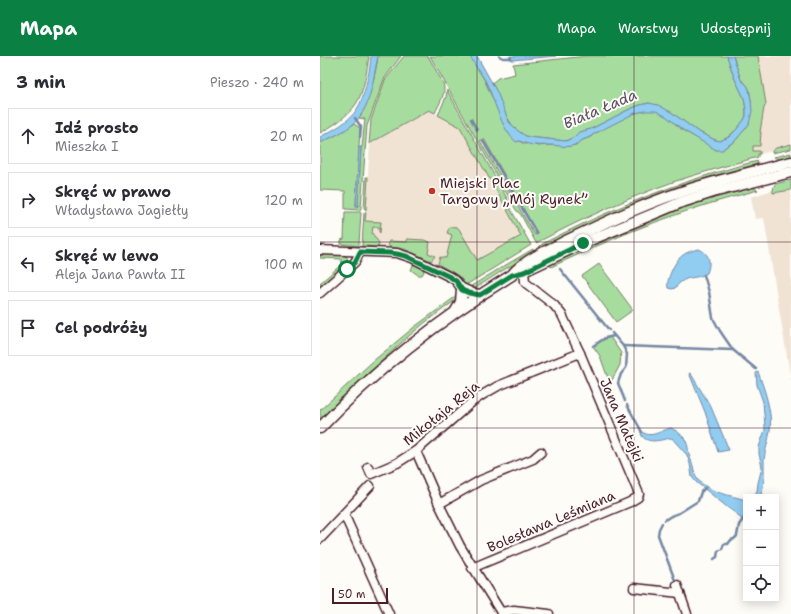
<!DOCTYPE html>
<html lang="pl">
<meta charset="utf-8">
<style>
:root{--surface:#fff;--page:#f2f2f3;--text:#2b2b33;--muted:#7c7c81;--line:#e1e1e2;--accent:#0b8043}
body{margin:0;font-family:"Shantell Sans",sans-serif;background:var(--page);color:var(--text)}
.controls{position:absolute;right:12px;bottom:12px;display:grid;overflow:hidden;border-radius:0px;box-shadow:0 2px 10px #0003}
.controls button{width:36px;height:36px;display:grid;place-items:center;padding:0;border:0;border-bottom:1px solid var(--line);background:var(--surface);color:var(--text);font:20px sans-serif}
.scale{position:absolute;left:12px;bottom:10px;width:56px;box-sizing:border-box;padding-left:4px;border:2px solid #4a1f2b;border-top:0;font-size:11px;line-height:14px;white-space:nowrap;color:#4a1f2b;-webkit-text-stroke:3px #fdfcf7;paint-order:stroke}
.stop{position:absolute;width:12px;height:12px;margin:-9px;border:3px solid #0b8043;border-radius:50%;background:#fff}
.stop.end{background:#0b8043;border-color:#fff;box-shadow:0 1px 4px #0008}
.list{margin:0;padding:0;list-style:none}
h2{display:flex;justify-content:space-between;align-items:center;height:52px;margin:0;padding:0 16px;font-size:17px}
h2 small{font-size:13px;font-weight:400;color:var(--muted)}
.list li{display:grid;grid-template-columns:26px 1fr auto;gap:12px;align-items:center;box-sizing:border-box;height:56px;margin:0 8px 8px;padding:0 8px;border:1px solid var(--line);border-radius:0px}
.list b{display:block;font-size:15px;white-space:nowrap}
.list p{margin:0;font-size:13px;white-space:nowrap;color:var(--muted)}
.list em{font-size:13px;font-style:normal;color:var(--muted)}
.icon{flex:none;width:22px;height:22px;fill:none;stroke:currentColor;stroke-width:2;stroke-linecap:round;stroke-linejoin:round}
.map{position:relative;flex:none;width:471px;height:558px;overflow:hidden}
header{display:flex;align-items:center;gap:24px;box-sizing:border-box;height:56px;padding:0 20px;background:var(--accent);color:#fff}
header strong{font-size:19px}
nav{display:flex;gap:22px;margin-inline-start:auto;font-size:14px}
main{display:flex}
aside{flex:1;background:var(--surface)}
.map>svg:first-child{display:block}
</style>
<header>
<strong>Mapa</strong>
<nav><a>Mapa</a><a>Warstwy</a><a>Udostępnij</a></nav>
</header>
<main>
<aside>
<h2>3 min<small>Pieszo · 240 m</small></h2>
<ul class="list">
<li><svg class="icon" aria-label="ahead" viewBox="0 0 24 24"><path d="M12 20V5M6 11l6-6 6 6"/></svg><div><b>Idź prosto</b><p>Mieszka I</p></div><em>20 m</em></li>
<li><svg class="icon" aria-label="right" viewBox="0 0 24 24"><path d="M7 20v-9h11M14 6l5 5-5 5"/></svg><div><b>Skręć w prawo</b><p>Władysława Jagiełły</p></div><em>120 m</em></li>
<li><svg class="icon" aria-label="left" viewBox="0 0 24 24"><path d="M17 20v-9H6M10 6l-5 5 5 5"/></svg><div><b>Skręć w lewo</b><p>Aleja Jana Pawła II</p></div><em>100 m</em></li>
<li><svg class="icon" aria-label="arrive" viewBox="0 0 24 24"><path d="M6 21V4h12l-3 4 3 4H6"/></svg><div><b>Cel podróży</b></div></li>
</ul>
</aside>
<div class="map">
<svg width="471" height="558" viewBox="0 0 471 558">
<rect width="100%" height="100%" fill="#fdfcf7"/>
<filter id="ink" filterUnits="userSpaceOnUse"><feTurbulence type="fractalNoise" baseFrequency=".025" numOctaves="2"/><feDisplacementMap in="SourceGraphic" scale="8" xChannelSelector="R" yChannelSelector="G"/><feConvolveMatrix kernelMatrix="1 2 1 2 8 2 1 2 1" color-interpolation-filters="sRGB"/></filter>
<g filter="url(#ink)">
<g fill="#f0e3d4">
<path d="M438,0H471V88L456,92L452,95L440,98V95H433V90H438L444,52L446,48Z"/>
<path d="M109,54L140,71L201,180L157,204L132,178L126,203L120,201L118,208L84,193L70,191L43,190L50,88Z"/>
<path d="M453,134L454,137L471,134V325L444,162L435,163L431,141Z"/>
</g>
<g fill="#a7dc9f" stroke="#787e65" fill-rule="evenodd">
<path d="M0,0H49C47,14 44,36 36,48C28,60 13,70 0,77Z"/>
<path d="M58,0H81L64,23L47,70L41,152L40,154L26,153H25V135L0,134V87L16,79L34,68L40,72L36,149V150H38L41,91H42L45,63L39,62C49,43 55,22 58,0Z"/>
<path d="M84,0H108L123,27C127,36 119,48 115,57L109,54L49,88L51,64L65,24Z"/>
<path d="M110,0H150L164,23L185,70L190,79L199,85L205,88L210,87L218,90L227,89L249,90L256,89L260,85L268,82L272,80L274,78C289,70 319,50 337,55C347,58 355,69 364,75C374,81 387,86 396,94L404,92L415,85L429,68L431,44L429,33L427,29L421,24L413,0H438L446,48L444,52L440,76H441L440,90H433V95H440V98H438V101C409,109 380,117 353,126C305,143 260,164 216,187L201,159L196,154ZM164,83L217,177V178L215,179L213,176L160,85Z"/>
<path d="M267,0H407L414,21L424,42L426,54V60L424,64L417,73L407,82L400,85L395,84L377,75L351,56L329,47L320,49L308,54L271,73L259,76L254,81L246,85L208,81C185,72 183,46 172,27L178,22L195,18L193,8Z"/>
<path d="M127,34L189,146L188,148L185,150L140,71L118,59L126,41Z"/>
<path d="M471,88V93L452,97V95L456,92Z"/>
<path d="M471,97V102C464,104 460,105 454,101Z"/>
<path d="M438,105L437,108L432,112L221,194L219,191L222,188C276,160 332,136 391,118C407,114 422,108 438,105Z"/>
<path d="M46,121H48L46,154L44,152Z"/>
<path d="M471,124V134L453,137V134L455,128Z"/>
<path d="M432,131L438,134C409,142 379,150 350,161C309,175 270,193 231,211L228,208L242,200L348,156L398,139Z"/>
<path d="M190,152L211,189L146,229L137,219L118,208L120,201L126,202L132,179L127,177C129,171 131,170 137,171L139,173L157,204L201,180L187,154Z"/>
<path d="M25,156H40L41,157L39,188L38,190L21,188V184L24,183Z"/>
<path d="M45,156H46L45,165L61,166L60,177L59,176V171H53L52,177L59,187L58,191L42,190V189L44,157Z"/>
<path d="M87,183L104,184L110,186L108,197L115,200L111,205L84,193L70,191L68,189L69,185L87,186Z"/>
<path d="M213,193L214,198L185,213L154,233L148,232L179,213Z"/>
<path d="M0,197L23,199L27,201L28,205L26,209L0,231V227L22,208L21,203L0,202Z"/>
<path d="M96,208L103,212L104,216L102,219H98L91,214L93,209Z"/>
<path d="M279,208L313,254L296,266L262,220Z"/>
<path d="M139,238L137,243L107,265L90,279L42,323L0,365V354L52,306L93,272Z"/>
<path d="M290,281L301,297L300,309L292,324L289,325L280,300L273,290L285,283Z"/>
</g>
<g fill="#91cdf1" stroke="#7587a2">
<path d="M51,0H58L57,5C53,24 51,46 39,62C31,73 12,81 0,87V81C13,74 29,66 37,53C41,47 43,40 45,33C48,21 50,13 51,0Z"/>
<path d="M150,0H157L177,36L189,66L197,74L204,79L208,81L246,85L254,81L259,76L271,73L308,54L320,49L329,47L338,49L351,56L377,75L395,84L400,85L409,81L417,73L424,64L426,60V54L424,42L414,21L407,0H413L421,24L427,29L429,33L431,44L432,55L429,68L426,72L415,85L404,92L403,94H396L363,74L347,61L336,55H325L315,57L274,78C270,82 266,82 261,85C259,86 258,88 256,88C249,93 237,89 229,89C224,89 220,90 216,89C210,89 205,87 199,85L196,86C180,72 175,43 165,24C160,16 154,9 150,0Z"/>
<path d="M190,0H236L192,4H191Z"/>
<path d="M39,91H41L38,150H36V149Z"/>
<path d="M379,193C390,198 391,206 387,217C374,225 367,217 355,232L352,233L348,232C347,226 349,221 351,216C357,202 363,196 379,193Z"/>
<path d="M438,316C444,332 453,357 450,374C449,384 445,393 444,404C444,416 445,431 440,441H433L437,435L438,427L442,411L439,398V391L445,374V370L443,346L437,329L436,317Z"/>
<path d="M369,317L371,318L391,351L409,394L398,396L385,356Z"/>
<path d="M351,372C359,376 367,382 368,392C369,395 368,394 369,398C370,402 372,406 373,410C374,414 375,420 378,424C390,437 410,439 426,444V469L418,459L407,451L376,426L372,421L370,408L367,399L357,388L352,382C343,383 329,389 322,380C321,378 321,376 320,374C330,384 339,375 351,372Z"/>
</g>
<g fill="none" stroke-linecap="round" stroke-linejoin="round">
<g stroke="#7587a2" stroke-width="2.5">
<path d="M179,0L183,2H191"/>
<path d="M35,62L41,71L40,81"/>
<path d="M151,63L157,74"/>
<path d="M163,85L217,178"/>
<path d="M240,213L289,274"/>
<path d="M384,219L389,236L393,262L400,275L413,294"/>
<path d="M292,277L303,290L307,298L306,312L301,318L298,327L305,345"/>
<path d="M273,290L285,282L294,280"/>
<path d="M303,290L413,294L436,313"/>
<path d="M307,349L322,376"/>
<path d="M345,464L351,460L359,457L378,445L381,436L385,432"/>
<path d="M342,467L339,473L338,479L356,527"/>
<path d="M394,503L397,501L398,495L402,493L404,488H408L411,484L414,483L417,480L419,469L426,459"/>
</g>
<defs>
<g id="minor">
<path d="M0,194L77,197L92,202L130,221L136,225L142,233"/>
<path d="M0,237L35,206L40,196"/>
<path d="M96,395L119,448L140,490L182,558"/>
<path d="M48,411L51,418L77,407L96,395L152,346L164,338L178,330L260,297"/>
<path d="M119,448L161,424L213,403L221,396"/>
<path d="M24,458L69,558"/>
<path d="M0,483L50,430"/>
<path d="M152,512L310,446L318,441L319,438L260,297L242,259L234,249L207,228L205,226L204,215"/>
<path d="M357,529L367,558"/>
<path d="M314,532L360,537"/>
<path d="M181,556L194,554L229,558"/>
</g>
<g id="major">
<path d="M202,216L263,187L362,146L393,136L471,116"/>
<path d="M136,255L141,246L142,233L153,238L160,239"/>
<path d="M0,372C57,312 122,262 192,219C204,204 231,193 248,184C290,164 333,144 377,131C408,122 439,114 471,106"/>
</g>
</defs>
<use href="#minor" stroke="#4a1f2b" stroke-width="11"/>
<use href="#major" stroke="#4a1f2b" stroke-width="13"/>
<use href="#minor" stroke="#fdfcf7" stroke-width="8"/>
<use href="#major" stroke="#fdfcf7" stroke-width="10"/>
</g>
</g>
<g fill="none" stroke-linecap="round" stroke-linejoin="round" filter="url(#ink)">
<path stroke="#0b8043" stroke-width="5" d="M27,213L35,206L40,196L70,197L77,198L86,200L130,221L136,225L142,234L149,237L160,239L192,219L204,216L263,187"/>
</g>
<path fill="none" stroke="#4a1f2b" stroke-width="1" stroke-opacity="0.55" d="M157,0V558M314,0V558M0,186H471M0,372H471"/>
<circle fill="#c8321e" stroke="#fdfcf7" stroke-width="1.5" cx="112" cy="135" r="4"/>
<g text-anchor="middle" dominant-baseline="central" stroke-width="4" stroke-linejoin="round" paint-order="stroke">
<g font-size="14" fill="#4a1f2b" stroke="#fdfcf7" text-anchor="start">
<text x="120" y="127">Miejski Plac<tspan x="120" dy="16">Targowy „Mój Rynek”</tspan></text>
</g>
<g font-size="14" fill="#4a1f2b" stroke="#fdfcf7">
<text transform="translate(121 357) rotate(-39)">Mikołaja Reja</text>
<text transform="translate(302 364) rotate(67)">Jana Matejki</text>
<text transform="translate(231 465) rotate(-23)">Bolesława Leśmiana</text>
</g>
<g font-size="15" font-style="italic" fill="#5f5366" stroke="#fdfcf7">
<text transform="translate(280 53) rotate(-23)">Biała Łada</text>
</g>
</g>
</svg>
<div class="controls">
<button>+</button>
<button>−</button>
<button><svg class="icon" aria-label="locate" viewBox="0 0 24 24"><circle cx="12" cy="12" r="6"/><path d="M12 2v4M12 18v4M2 12h4M18 12h4"/></svg></button>
</div>
<div class="scale">50 m</div>
<div class="stop" style="left:27px;top:213px"></div>
<div class="stop end" style="left:263px;top:187px"></div>
</div>
</main>
